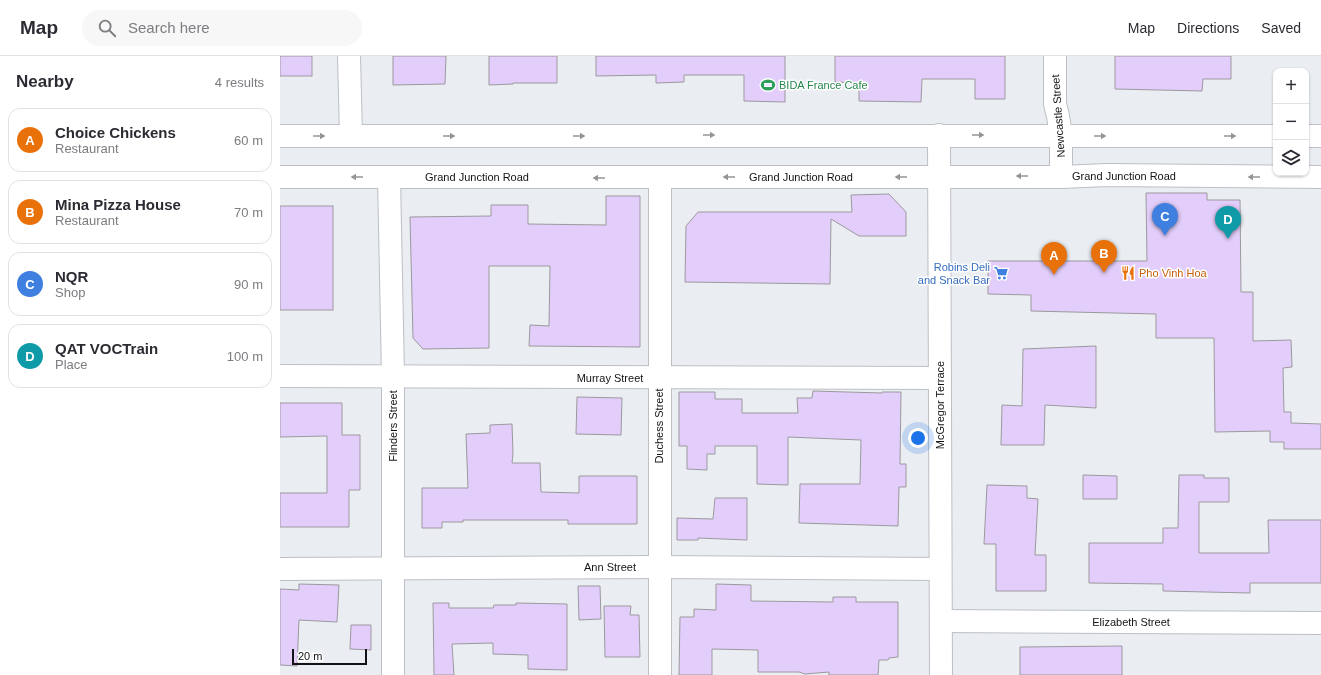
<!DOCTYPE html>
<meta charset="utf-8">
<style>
:root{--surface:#fff;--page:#f7f7f7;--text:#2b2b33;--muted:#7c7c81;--line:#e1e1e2;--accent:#2563eb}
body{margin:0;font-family:Helvetica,sans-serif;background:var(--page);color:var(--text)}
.controls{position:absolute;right:12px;top:12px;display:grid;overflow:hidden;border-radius:8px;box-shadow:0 1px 3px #0004}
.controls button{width:36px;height:36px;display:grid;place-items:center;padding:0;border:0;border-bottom:1px solid var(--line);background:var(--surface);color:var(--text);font:20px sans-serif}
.scale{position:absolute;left:12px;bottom:10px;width:75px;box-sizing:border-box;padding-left:4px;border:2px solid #121315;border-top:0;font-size:11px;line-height:14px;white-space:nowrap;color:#121315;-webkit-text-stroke:3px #fff;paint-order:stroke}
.you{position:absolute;left:638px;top:382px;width:14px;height:14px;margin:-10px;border:3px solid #fff;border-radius:50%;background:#1a73e8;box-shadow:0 0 0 6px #1a73e833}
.badge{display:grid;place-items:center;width:26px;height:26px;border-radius:50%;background:var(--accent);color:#fff;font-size:13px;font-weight:700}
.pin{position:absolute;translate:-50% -33px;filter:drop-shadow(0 1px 2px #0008)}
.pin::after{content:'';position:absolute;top:21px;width:14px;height:12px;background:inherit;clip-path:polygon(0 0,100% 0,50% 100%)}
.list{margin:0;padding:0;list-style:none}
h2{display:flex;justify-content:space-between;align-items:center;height:52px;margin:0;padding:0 16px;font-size:17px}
h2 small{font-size:13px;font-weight:400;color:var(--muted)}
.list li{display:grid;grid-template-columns:26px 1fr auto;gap:12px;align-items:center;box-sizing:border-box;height:64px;margin:0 8px 8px;padding:0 8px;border:1px solid var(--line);border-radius:12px}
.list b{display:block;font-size:15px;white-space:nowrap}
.list p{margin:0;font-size:13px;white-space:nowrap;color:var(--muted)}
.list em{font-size:13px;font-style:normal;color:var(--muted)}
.icon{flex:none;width:22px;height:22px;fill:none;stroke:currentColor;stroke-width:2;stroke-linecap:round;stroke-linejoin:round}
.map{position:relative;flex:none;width:1041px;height:619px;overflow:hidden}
header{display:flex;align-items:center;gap:24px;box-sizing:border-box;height:56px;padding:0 20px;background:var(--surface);border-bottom:1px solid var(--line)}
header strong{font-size:19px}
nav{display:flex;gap:22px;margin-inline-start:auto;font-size:14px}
.search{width:280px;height:36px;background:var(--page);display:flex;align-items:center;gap:10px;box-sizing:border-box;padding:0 14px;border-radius:22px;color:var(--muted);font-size:15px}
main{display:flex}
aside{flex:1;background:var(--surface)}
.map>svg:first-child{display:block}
</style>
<header>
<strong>Map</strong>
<div class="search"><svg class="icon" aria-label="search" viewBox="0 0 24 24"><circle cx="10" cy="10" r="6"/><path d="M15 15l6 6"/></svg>Search here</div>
<nav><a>Map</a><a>Directions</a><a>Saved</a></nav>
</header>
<main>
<aside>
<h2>Nearby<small>4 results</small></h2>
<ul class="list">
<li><span class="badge" style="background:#e8710a">A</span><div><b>Choice Chickens</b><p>Restaurant</p></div><em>60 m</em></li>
<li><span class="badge" style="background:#e8710a">B</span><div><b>Mina Pizza House</b><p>Restaurant</p></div><em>70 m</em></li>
<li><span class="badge" style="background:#3f7fe0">C</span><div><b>NQR</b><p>Shop</p></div><em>90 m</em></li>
<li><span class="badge" style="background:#0f9aa8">D</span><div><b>QAT VOCTrain</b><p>Place</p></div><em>100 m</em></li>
</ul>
</aside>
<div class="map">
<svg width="1041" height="619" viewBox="0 0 1041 619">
<rect width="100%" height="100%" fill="#eaedf2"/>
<g fill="#e3cefb" stroke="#9b999e">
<rect x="0" y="0" width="32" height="20"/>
<path d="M113,0H166L165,28L113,29Z"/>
<path d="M209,0H277V27H233V28L209,29Z"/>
<path d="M316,0H505V46L464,45V19H404V26L376,27V19L316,20Z"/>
<path d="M555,0H725V43H695V23H642L641,46L579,45V27L555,26Z"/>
<path d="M835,0H951V23H923L922,35L835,33Z"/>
<path d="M866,137H927V144H960L961,236H973V285L1011,284L1012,311L1003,312L1004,356H1011V367L1041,368V393H1004V386H990V375L935,376L934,282H876V258L751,255V239L708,238V205H867Z"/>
<path d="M609,138L626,156V180H579L551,163L550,228L405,226L406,170L418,156H572L571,139Z"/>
<path d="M326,140H360V291L249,290L250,269L269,270L270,210H209V292L143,293L133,282L130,161L211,160V149H248V168L326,169Z"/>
<rect x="0" y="150" width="53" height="104"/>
<path d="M816,290V352L765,349L764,389H721L722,349L742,350L743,293Z"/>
<path d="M533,335L602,337V336H621L620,408H626V431H619L618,470L519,467L520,428H580L581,384L508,381V429L477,428V390H435V398H427V414L407,413V390H399V336H435V343H462V357H518L517,342H532Z"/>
<path d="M297,341L342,342L341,379L296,378Z"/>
<path d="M0,347H62V379H80V434H69V471H0V437H47V380L0,381Z"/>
<path d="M232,368L233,397L232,407H260L261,436L299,437V420H357V468H288V464H183V466H162V472H142V432H188L186,378L210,377V369Z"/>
<path d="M803,419L837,420V443H803Z"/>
<path d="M899,419H924V422H949V446H919V497H989L988,464H1041V527H970V537L883,535V528L809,527V487H883V472H898Z"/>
<path d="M707,429L747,430V442L758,443L755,499H766V535H716V488H704Z"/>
<path d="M435,442H467V484L418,482V484H397V462L433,463Z"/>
<path d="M19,528L59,529L57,566L19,564L17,610L0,609V533L19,534Z"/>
<path d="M436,528L471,529V545L553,546V541H576V546H618V601L609,602L608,604H599L598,619H549V616L525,618L519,616H478V594L432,593V619H399L400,561H414V553L436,554Z"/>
<path d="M298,530H320L321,563L299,564Z"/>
<path d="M153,547H169V552H213L214,549H236V547L287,548V614L248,613V599L213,598V587L172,588L174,619H154Z"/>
<path d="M324,550H351L350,559H359L360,601H325Z"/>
<path d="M71,569H91V594L70,593Z"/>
<path d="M842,590V619H740V591Z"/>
</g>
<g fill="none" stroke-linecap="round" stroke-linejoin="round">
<defs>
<g id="minor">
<path d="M69,0L71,80"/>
<path d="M775,0V48L778,60L781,80V121"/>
<path d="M659,79L661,619"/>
<path d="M109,121L113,320V619"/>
<path d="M0,320L660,322"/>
<path d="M0,513L379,511L660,513"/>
<path d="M661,565L1041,567"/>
<path d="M380,619V122"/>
</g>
<g id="highway">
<path d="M0,80H996"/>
<path d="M1026,80H1041"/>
<path d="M0,121H781L827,119L1041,121"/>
</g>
</defs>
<use href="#minor" stroke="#bcbfc4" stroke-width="24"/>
<use href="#highway" stroke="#bcbfc4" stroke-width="24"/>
<use href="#minor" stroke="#fff" stroke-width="22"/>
<use href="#highway" stroke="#fff" stroke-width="22"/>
</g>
<defs><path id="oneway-solid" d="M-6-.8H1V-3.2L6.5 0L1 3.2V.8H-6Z"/></defs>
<g fill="#949596">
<use href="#oneway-solid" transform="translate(429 79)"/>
<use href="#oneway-solid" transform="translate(698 79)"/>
<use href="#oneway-solid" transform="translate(39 80)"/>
<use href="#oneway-solid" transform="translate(169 80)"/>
<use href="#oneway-solid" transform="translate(299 80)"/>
<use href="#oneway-solid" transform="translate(820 80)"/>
<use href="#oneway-solid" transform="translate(950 80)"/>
<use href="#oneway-solid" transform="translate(742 120) rotate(-180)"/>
<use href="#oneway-solid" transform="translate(77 121) rotate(180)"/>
<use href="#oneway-solid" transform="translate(449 121) rotate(180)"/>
<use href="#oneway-solid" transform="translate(621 121) rotate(180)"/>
<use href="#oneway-solid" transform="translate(974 121) rotate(-180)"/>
<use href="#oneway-solid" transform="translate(319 122) rotate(-180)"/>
</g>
<defs>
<symbol id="stadium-bare" viewBox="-9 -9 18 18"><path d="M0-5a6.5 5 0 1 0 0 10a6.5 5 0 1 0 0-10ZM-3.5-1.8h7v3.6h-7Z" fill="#2e9e5b" stroke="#fff" stroke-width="2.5" paint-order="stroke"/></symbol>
<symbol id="supermarket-bare" viewBox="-9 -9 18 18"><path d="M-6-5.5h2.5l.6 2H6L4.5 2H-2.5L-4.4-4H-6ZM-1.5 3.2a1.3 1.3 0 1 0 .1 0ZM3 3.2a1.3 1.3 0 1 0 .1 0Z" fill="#3f7fe0" stroke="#fff" stroke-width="2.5" paint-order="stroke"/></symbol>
<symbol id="restaurant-bare" viewBox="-9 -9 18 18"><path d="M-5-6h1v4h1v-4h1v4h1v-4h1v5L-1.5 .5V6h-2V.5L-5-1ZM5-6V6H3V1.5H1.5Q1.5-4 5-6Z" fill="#e8710a" stroke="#fff" stroke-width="2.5" paint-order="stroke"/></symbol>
</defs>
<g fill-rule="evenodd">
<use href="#stadium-bare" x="478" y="19" width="20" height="20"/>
<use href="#supermarket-bare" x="711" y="207" width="20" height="20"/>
<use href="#restaurant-bare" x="838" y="207" width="20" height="20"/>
</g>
<g text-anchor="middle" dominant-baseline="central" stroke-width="3" stroke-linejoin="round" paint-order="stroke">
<g font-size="11" fill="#27864d" stroke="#fff" text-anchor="start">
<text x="499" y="29">BIDA France Cafe</text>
</g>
<g font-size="11" fill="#121315" stroke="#fff">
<text transform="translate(778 60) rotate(-94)">Newcastle Street</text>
<text x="844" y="120">Grand Junction Road</text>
<text x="197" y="121">Grand Junction Road</text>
<text x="521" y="121">Grand Junction Road</text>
<text x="330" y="322">Murray Street</text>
<text transform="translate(660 349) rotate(-90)">McGregor Terrace</text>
<text transform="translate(113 370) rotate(-90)">Flinders Street</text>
<text transform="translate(379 370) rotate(-90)">Duchess Street</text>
<text x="330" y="511">Ann Street</text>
<text x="851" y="566">Elizabeth Street</text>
</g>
<g font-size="11" fill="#366cbe" stroke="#fff" text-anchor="end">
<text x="710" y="211">Robins Deli<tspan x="710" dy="13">and Snack Bar</tspan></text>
</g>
<g font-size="11" fill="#c56008" stroke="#fff" text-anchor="start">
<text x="859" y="217">Pho Vinh Hoa</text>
</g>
</g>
</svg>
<div class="controls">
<button>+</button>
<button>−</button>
<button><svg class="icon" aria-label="layers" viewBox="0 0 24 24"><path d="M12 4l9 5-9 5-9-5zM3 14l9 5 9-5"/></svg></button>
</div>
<div class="scale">20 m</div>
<div class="you"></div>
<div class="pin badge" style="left:774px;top:219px;background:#e8710a">A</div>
<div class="pin badge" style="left:824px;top:217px;background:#e8710a">B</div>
<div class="pin badge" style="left:885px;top:180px;background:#3f7fe0">C</div>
<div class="pin badge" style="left:948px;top:183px;background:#0f9aa8">D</div>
</div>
</main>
